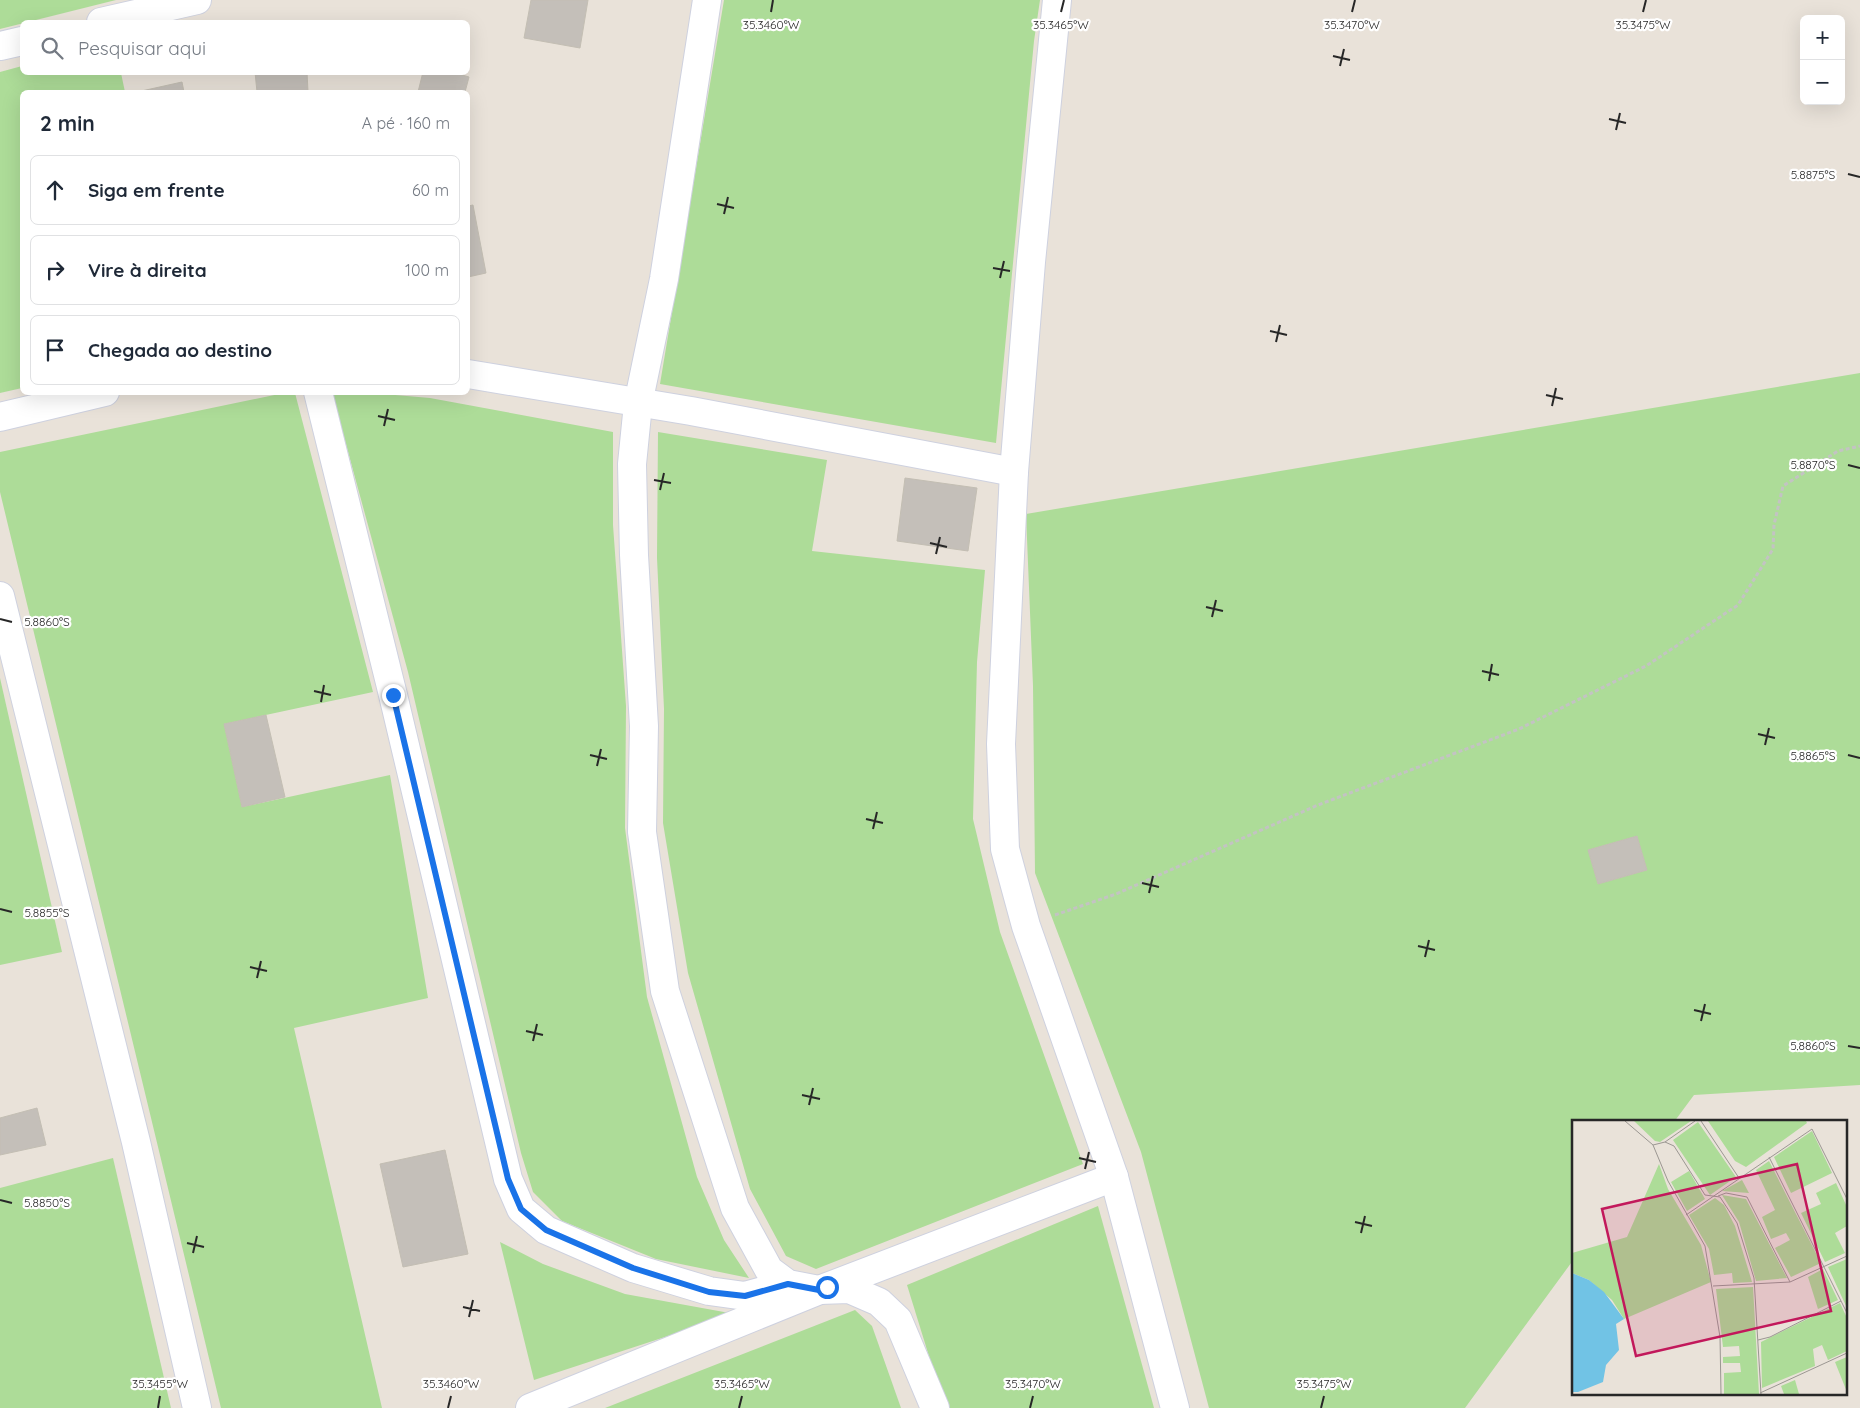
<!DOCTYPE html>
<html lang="pt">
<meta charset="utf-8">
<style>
:root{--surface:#fff;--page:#f6f6f7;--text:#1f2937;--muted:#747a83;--line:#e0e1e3}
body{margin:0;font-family:Quicksand,sans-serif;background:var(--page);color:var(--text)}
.controls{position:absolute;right:15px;top:15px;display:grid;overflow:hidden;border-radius:8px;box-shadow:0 5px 20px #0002}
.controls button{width:45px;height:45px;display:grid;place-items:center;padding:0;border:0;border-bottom:1px solid var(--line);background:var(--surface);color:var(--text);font:25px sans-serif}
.stop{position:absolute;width:15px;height:15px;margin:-11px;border:4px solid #1a73e8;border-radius:50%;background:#fff}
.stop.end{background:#1a73e8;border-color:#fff;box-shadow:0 1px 5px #0008}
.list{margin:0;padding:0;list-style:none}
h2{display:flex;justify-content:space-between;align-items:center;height:65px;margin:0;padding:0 20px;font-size:21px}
h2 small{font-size:16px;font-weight:400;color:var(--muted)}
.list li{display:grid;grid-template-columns:32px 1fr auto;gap:15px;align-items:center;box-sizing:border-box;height:70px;margin:0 10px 10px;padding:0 10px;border:1px solid var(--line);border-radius:8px}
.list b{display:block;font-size:19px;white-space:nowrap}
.list em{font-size:16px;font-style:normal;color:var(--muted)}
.icon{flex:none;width:28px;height:28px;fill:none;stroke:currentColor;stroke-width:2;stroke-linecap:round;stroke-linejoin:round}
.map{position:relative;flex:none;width:1860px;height:1408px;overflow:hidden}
.search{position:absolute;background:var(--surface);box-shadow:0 5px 20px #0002;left:20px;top:20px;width:450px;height:55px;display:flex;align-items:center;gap:12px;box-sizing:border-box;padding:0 18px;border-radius:8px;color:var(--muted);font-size:19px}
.panel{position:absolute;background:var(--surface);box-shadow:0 5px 20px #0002;left:20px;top:90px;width:450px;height:305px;border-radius:8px}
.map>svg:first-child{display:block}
</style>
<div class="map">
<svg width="1860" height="1408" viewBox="0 0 1860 1408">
<rect width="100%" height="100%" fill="#e9e2d9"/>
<g fill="#addc98" fill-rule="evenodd">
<path d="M0,0H116L0,29Z"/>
<path d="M724,0H1040L1034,41L996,443L660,384Z"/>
<path d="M22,66V72L121,73L125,92H22V388L0,393V72Z"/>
<path d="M1860,373V1085L1694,1095L1674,1122H1574V1259L1465,1408H1209L1141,1152L1035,873L1033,686L1026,514ZM1637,836L1647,870L1598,884L1588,850Z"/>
<path d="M284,393H295L373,692L224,724L242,807L390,775L428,998L294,1028L382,1408H221L0,492V452Z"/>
<path d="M332,393H372L430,398L613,432V525L626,706L625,828L647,997L697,1177L724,1240L749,1278L656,1259L562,1221L533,1192L521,1153L408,672Z"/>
<path d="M658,432L827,460L812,551L985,570L977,662L973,819L1000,932L1083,1164L816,1269L786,1256L750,1189L688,973L663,823L664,709L657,558Z"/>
<path d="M0,678L62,952L0,965Z"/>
<path d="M113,1158L171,1408H0V1188Z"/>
<path d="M1098,1206L1154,1408H945L907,1285Z"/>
<path d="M500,1242L543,1264L625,1294L735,1314L534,1380Z"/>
<path d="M855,1310L872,1326L901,1408H605Z"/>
</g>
<g fill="#c4bfb9" stroke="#c3beb3">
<path d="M531,0H588L580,48L524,38Z"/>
<path d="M255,72H307L308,92H257Z"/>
<path d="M423,72H452L469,77L465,92H418Z"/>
<path d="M182,82L184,92H137Z"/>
<path d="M473,205L486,273L468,277V206Z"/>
<path d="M905,478L977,488L968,551L897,541Z"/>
<path d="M266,715L285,797L242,807L224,724Z"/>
<path d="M1637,836L1647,870L1598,884L1588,850Z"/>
<path d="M37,1108L46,1145L0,1155V1118Z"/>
<path d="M445,1150L468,1254L403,1267L380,1164Z"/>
</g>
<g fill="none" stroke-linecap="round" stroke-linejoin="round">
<defs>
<g id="minor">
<path d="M707,0L664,279L638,404L632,464L634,555L644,726L642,832L665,991L735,1208L769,1270L788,1284L819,1290L849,1289L879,1302L898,1320L935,1408"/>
<path d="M1057,0L1031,262L1014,472L1001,744L1005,849L1026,926L1114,1177L1175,1408"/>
<path d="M101,22L197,0"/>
<path d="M0,46L22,41"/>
<path d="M468,374L691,411L1014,472"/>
<path d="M318,392L393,695L508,1179L521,1209L546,1230L633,1268L709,1291L745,1296L788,1284"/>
<path d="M0,417L105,392"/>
<path d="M0,596L136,1142L197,1408"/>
<path d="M530,1408L827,1287L1114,1177"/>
</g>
</defs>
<use href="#minor" stroke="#ced1df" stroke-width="30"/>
<path stroke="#c3c3c3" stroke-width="3" stroke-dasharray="4 2.5" stroke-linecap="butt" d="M1055,915L1116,894L1318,805L1519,729L1646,666L1738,605L1773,549L1774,525L1783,486L1838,451L1860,446"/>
<use href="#minor" stroke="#fff" stroke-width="28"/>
</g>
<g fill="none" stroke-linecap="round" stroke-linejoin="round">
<path stroke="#1a73e8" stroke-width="6" d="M393,695L508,1179L521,1209L546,1230L633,1268L709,1292L745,1296L788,1284L819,1290L827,1287"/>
</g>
<path fill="none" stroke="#272727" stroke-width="2" d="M771,12L773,0M1061,12L1064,0M1352,12L1355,0M1643,12L1646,0M1333,56L1350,60M1340,66L1344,49M1609,119L1626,123M1616,130L1620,113M1848,174L1860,177M717,204L734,208M724,214L728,197M993,268L1010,271M1000,278L1004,261M1270,331L1287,335M1276,342L1280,325M1546,395L1563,399M1552,406L1556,388M378,416L395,420M384,426L388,409M1848,465L1860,468M654,480L671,483M660,490L664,473M930,543L947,547M936,554L940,537M1206,607L1223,611M1212,617L1216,600M0,619L12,622M1482,671L1499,675M1489,681L1492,664M314,691L331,695M321,702L324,685M1758,734L1775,738M1765,745L1769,728M590,755L607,759M1848,755L1860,758M597,766L601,749M866,819L883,823M873,829L877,812M1142,883L1159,887M1149,893L1153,876M0,909L12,912M1418,946L1435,950M1425,957L1429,940M250,967L267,971M257,978L261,961M1694,1010L1711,1014M1701,1021L1705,1004M526,1031L543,1035M533,1041L537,1024M1848,1046L1860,1048M802,1095L820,1099M809,1105L813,1088M1079,1158L1096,1162M1085,1169L1089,1152M0,1200L12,1203M1355,1222L1372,1226M1361,1233L1365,1216M187,1243L204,1247M193,1253L197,1236M463,1307L480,1311M469,1317L473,1300M158,1408L160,1396M448,1408L451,1396M739,1408L742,1396M1030,1408L1033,1396M1321,1408L1324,1396"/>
<g transform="translate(1572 1120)">
<rect width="275" height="275" fill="#e9e2d9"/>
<path d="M62,1H119L88,22L83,21ZM136,1H234L235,3L174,47L163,41ZM126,2L164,57L138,75L101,20ZM240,11L260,53L219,73L202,37ZM197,41L249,143L219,157L203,128L218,120L214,113L199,119L190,97L203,90L184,50ZM87,44L96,69L129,125L139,162L52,199L40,180L17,160L0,153V133L55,117ZM117,51L133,79L115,91L99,62ZM170,60L177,73L150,71ZM264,63L275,87V106L263,113L273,133L253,142L229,93L249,84L244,73ZM150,75L174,79L215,158L184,161L167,102ZM143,78L152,85L163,106L180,162L161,163L160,153L142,155L137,129L117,95ZM275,139V188L256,147ZM251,149L266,180L246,189L236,157ZM181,167L187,274H152V253L169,252L168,243H151V237L168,236L167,226L151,227L144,169ZM268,183L275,198V231L256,240L250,225L241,229L243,246L190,268L189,222ZM275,237V272L263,242ZM223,260L227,274H212L209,266Z" fill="#addc98"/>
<path d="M0,153L17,160L32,172L52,199L44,204L47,230L34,245L31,262L6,272H0Z" fill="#71c3e5"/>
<path fill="none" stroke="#9b9792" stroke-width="1" d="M53,1L81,25L96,61L133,126L148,217L149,274M129,1L167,58M93,22L123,1M81,25L93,22L102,26L133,75L148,77L165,103L182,158L189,274M197,37L275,193M146,76L154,73L175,77L218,162M114,95L240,9L275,79M141,166L218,162L275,136M186,220L198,217L269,181M188,273L275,233"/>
<path fill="#c2185b" fill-opacity="0.15" stroke="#c2185b" stroke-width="2.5" d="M225,44L259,191L64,236L30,89Z"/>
<rect width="275" height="275" fill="none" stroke="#272727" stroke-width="2.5"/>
</g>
<g font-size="12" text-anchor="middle" fill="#272727" stroke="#fff" stroke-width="4.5" stroke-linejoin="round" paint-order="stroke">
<text x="771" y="29">35.3460°W</text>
<text x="1061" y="29">35.3465°W</text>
<text x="1352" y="29">35.3470°W</text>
<text x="1643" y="29">35.3475°W</text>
<text x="1813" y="179">5.8875°S</text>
<text x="1813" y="469">5.8870°S</text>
<text x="47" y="626">5.8860°S</text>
<text x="1813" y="760">5.8865°S</text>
<text x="47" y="917">5.8855°S</text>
<text x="1813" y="1050">5.8860°S</text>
<text x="47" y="1207">5.8850°S</text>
<text x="160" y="1388">35.3455°W</text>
<text x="451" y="1388">35.3460°W</text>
<text x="742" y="1388">35.3465°W</text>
<text x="1033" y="1388">35.3470°W</text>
<text x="1324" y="1388">35.3475°W</text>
</g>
</svg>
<div class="controls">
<button>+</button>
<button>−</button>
</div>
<div class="stop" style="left:827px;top:1287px"></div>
<div class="stop end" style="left:393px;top:695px"></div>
<div class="search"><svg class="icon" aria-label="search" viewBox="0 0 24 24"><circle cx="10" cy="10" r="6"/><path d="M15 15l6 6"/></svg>Pesquisar aqui</div>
<section class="panel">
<h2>2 min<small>A pé · 160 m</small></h2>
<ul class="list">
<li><svg class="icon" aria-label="ahead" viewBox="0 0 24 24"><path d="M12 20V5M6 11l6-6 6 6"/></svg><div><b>Siga em frente</b></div><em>60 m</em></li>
<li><svg class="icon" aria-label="right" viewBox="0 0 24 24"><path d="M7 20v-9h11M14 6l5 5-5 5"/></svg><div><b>Vire à direita</b></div><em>100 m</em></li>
<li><svg class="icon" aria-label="arrive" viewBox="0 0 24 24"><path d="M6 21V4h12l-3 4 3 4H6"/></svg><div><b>Chegada ao destino</b></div></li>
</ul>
</section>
</div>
